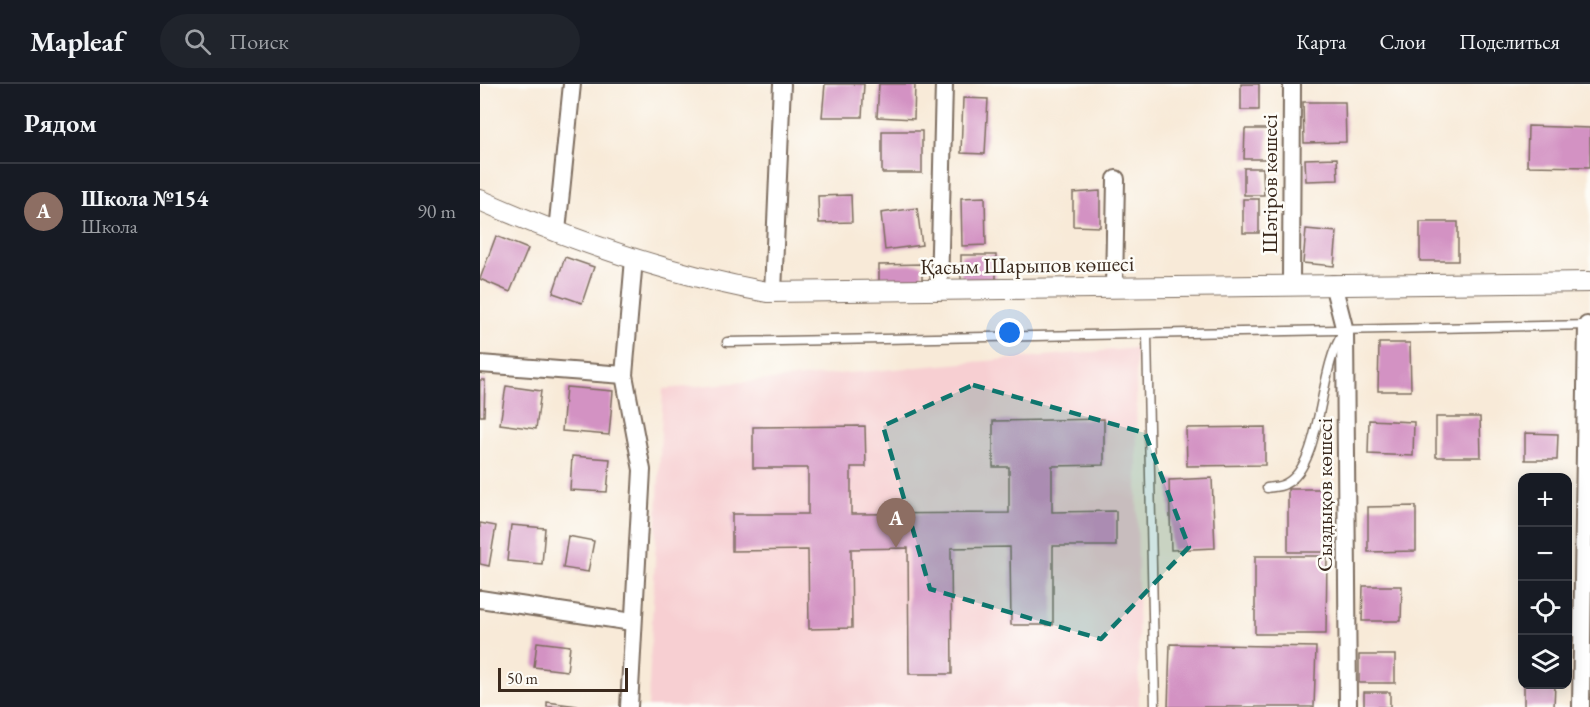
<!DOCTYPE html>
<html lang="ru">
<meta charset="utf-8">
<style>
:root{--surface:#171b24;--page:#20242c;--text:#f1f3f6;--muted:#9ea1a6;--line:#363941;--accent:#ea580c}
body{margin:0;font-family:"EB Garamond",serif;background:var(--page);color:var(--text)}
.controls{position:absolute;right:18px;bottom:18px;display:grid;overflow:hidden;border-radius:12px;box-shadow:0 3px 15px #0003}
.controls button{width:54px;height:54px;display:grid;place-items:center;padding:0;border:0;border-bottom:2px solid var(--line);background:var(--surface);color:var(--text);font:30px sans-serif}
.scale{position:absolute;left:18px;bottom:15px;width:130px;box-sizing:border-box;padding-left:6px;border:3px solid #3b2a1e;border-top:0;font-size:16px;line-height:21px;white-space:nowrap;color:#3b2a1e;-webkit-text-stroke:4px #fdfcf7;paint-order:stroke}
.you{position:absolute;left:530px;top:249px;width:21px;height:21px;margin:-15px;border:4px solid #fff;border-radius:50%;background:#1a73e8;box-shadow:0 0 0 9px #1a73e833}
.badge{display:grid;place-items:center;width:39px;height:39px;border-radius:50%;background:var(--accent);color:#fff;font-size:20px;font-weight:700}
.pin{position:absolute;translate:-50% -50px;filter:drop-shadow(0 2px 3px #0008)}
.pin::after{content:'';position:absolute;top:32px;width:21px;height:18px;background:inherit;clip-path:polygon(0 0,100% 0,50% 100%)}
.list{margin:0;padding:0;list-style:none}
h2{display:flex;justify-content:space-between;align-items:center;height:78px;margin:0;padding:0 24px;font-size:26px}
h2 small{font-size:20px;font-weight:400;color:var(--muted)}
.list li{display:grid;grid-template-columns:39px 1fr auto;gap:18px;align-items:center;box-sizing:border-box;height:96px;padding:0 24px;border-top:2px solid var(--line)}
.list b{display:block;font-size:22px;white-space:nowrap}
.list p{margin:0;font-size:20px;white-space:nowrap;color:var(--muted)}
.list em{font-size:20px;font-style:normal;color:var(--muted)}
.icon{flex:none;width:33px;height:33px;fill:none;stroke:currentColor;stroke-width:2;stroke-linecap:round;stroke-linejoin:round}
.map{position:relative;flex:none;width:1110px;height:623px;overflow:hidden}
header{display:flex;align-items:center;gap:36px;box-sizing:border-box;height:84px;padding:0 30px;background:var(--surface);border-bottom:2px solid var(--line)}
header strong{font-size:28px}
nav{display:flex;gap:33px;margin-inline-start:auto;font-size:21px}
.search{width:420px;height:54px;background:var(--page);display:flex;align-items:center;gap:15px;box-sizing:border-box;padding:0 21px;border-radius:33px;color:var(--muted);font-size:22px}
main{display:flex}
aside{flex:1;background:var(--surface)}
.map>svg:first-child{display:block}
</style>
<header>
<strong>Mapleaf</strong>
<div class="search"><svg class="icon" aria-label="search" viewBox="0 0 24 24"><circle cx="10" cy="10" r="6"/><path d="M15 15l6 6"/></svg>Поиск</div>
<nav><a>Карта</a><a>Слои</a><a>Поделиться</a></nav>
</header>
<main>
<aside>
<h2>Рядом<small></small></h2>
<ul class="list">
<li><span class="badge" style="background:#8d6e63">A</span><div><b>Школа №154</b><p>Школа</p></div><em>90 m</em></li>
</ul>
</aside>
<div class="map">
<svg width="1110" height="623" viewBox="0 0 1110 623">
<rect width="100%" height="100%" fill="#fdfcf7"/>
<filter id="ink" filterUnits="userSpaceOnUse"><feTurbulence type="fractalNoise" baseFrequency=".0167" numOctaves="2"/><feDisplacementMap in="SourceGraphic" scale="12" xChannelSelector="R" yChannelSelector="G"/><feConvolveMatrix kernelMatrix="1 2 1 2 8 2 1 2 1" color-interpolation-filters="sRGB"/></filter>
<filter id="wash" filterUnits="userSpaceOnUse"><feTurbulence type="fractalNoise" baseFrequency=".008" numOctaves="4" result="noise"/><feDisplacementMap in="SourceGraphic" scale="24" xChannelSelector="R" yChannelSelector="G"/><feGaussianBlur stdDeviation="1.35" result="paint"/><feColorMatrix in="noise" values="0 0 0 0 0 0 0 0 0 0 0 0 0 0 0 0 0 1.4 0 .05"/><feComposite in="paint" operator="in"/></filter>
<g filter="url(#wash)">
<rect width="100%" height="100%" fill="#f8ead8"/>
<path fill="#f7cfd2" d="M656,264L659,623H168L183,305Z"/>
<g id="blocks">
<g fill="#d392c3">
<path d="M345,0H384L382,33H342Z"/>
<path d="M399,0H435L434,35L397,33Z"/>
<rect x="761" y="0" width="18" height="26"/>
<path d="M483,14L508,15L505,70L481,69Z"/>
<path d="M823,18H865L866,58L824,59Z"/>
<path d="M1048,42L1110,44V83L1047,82Z"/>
<path d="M765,45H788L787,75H764Z"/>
<rect x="402" y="47" width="40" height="42"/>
<path d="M857,74L858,96L826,97L825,75Z"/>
<path d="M764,84H783L784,111H764Z"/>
<path d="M620,107V143L593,142V109Z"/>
<path d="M371,111L372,138L339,139L338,112Z"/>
<path d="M505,113L506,161L482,162L481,114Z"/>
<rect x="763" y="115" width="16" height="34"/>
<path d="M437,124L442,161L405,166L401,129Z"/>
<rect x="940" y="138" width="38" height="39"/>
<path d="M826,145L857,148L854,182L823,179Z"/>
<path d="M16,152L48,165L30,208L0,195Z"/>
<rect x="481" y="171" width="35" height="26"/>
<path d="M85,173L114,183L102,219L73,209Z"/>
<path d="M442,180V198H399V181Z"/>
<path d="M899,259H930L931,307H898Z"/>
<path d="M0,296H5L4,332H0Z"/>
<path d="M26,302L61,307L56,345L20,340Z"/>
<path d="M86,303L133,307L129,351L82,347Z"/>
<path d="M956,333H1000L1001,373H956Z"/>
<path d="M624,335V381L572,382V428L636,427V462H573V541H531L530,463L471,464L472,590H429L428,464L371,465L372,544L329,545L328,466L252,467V430H328V384H273V343L385,342L386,383H371V430L529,429V383H513V337Z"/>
<path d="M889,336L934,338L933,372L888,370Z"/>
<path d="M785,343V381L707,382L706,344Z"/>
<path d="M1045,349L1078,350L1077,376H1045Z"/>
<path d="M92,372L130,375L127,408L90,406Z"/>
<path d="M732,394L735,464L691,466L689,396Z"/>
<rect x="808" y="405" width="42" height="63"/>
<path d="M936,422V467L888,468V423Z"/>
<path d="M0,439L16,442L9,482L0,480Z"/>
<path d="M31,441L65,444L62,480L27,477Z"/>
<path d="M88,452L114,457L108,488L83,484Z"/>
<path d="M775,472H847L846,550H775Z"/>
<path d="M883,502H922L921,537H882Z"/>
<path d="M57,558L90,562L87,587L54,583Z"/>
<path d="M690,560L836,563L834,623H688Z"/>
<rect x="879" y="571" width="36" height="28"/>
<path d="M1044,600H1075L1074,623H1044Z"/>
<rect x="884" y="608" width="26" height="15"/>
<path d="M67,618L97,622V623H67Z"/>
</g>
</g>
</g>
<g filter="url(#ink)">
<use href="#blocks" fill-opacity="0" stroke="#7d6d5f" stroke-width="1.5"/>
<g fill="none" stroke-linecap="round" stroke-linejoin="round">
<defs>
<g id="service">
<path d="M667,251L675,623"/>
<path d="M247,258L1110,241"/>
<path d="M787,404C792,403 800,403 805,400C843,382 838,285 862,251"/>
</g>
<g id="minor">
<path d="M77,147L92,0"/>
<path d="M811,200L812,0"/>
<path d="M853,200L865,247L868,623"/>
<path d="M634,204L636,95"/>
<path d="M459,207L464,0"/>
<path d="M293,208L302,0"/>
<path d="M0,280L144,291"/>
<path d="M0,515L152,538"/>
<path d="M149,623L162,386L144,291L154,175"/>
<path d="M1101,623L1107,241"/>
</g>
<path id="tertiary" d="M0,116C93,157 188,190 287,208L1110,198"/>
</defs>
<use href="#service" stroke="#7d6d5f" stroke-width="11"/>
<use href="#minor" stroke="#7d6d5f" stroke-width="20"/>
<use href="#tertiary" stroke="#7d6d5f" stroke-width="22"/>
<use href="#service" stroke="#fff" stroke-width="8"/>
<use href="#minor" stroke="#fff" stroke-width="16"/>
<use href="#tertiary" stroke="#fff" stroke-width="20"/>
</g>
</g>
<path fill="#0f766e" fill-opacity="0.2" stroke="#0f766e" stroke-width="4.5" stroke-dasharray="12 8" stroke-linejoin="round" d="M493,301L665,349L709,463L621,555L450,505L403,342Z"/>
<g text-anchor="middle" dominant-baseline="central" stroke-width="5" stroke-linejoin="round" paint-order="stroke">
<g font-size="22" fill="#3b2a1e" stroke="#fdfcf7">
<text transform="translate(789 100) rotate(-90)">Шәгіров көшесі</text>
<text transform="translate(547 181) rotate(-1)">Қасым Шарыпов көшесі</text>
<text transform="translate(844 411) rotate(-90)">Сыздықов көшесі</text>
</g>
</g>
</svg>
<div class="controls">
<button>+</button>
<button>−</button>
<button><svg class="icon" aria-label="locate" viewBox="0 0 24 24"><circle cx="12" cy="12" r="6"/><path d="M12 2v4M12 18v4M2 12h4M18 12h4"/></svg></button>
<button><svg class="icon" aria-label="layers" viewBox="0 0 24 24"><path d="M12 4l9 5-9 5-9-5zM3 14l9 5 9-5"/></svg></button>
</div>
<div class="scale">50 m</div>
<div class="you"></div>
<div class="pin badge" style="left:416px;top:464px;background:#8d6e63">A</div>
</div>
</main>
